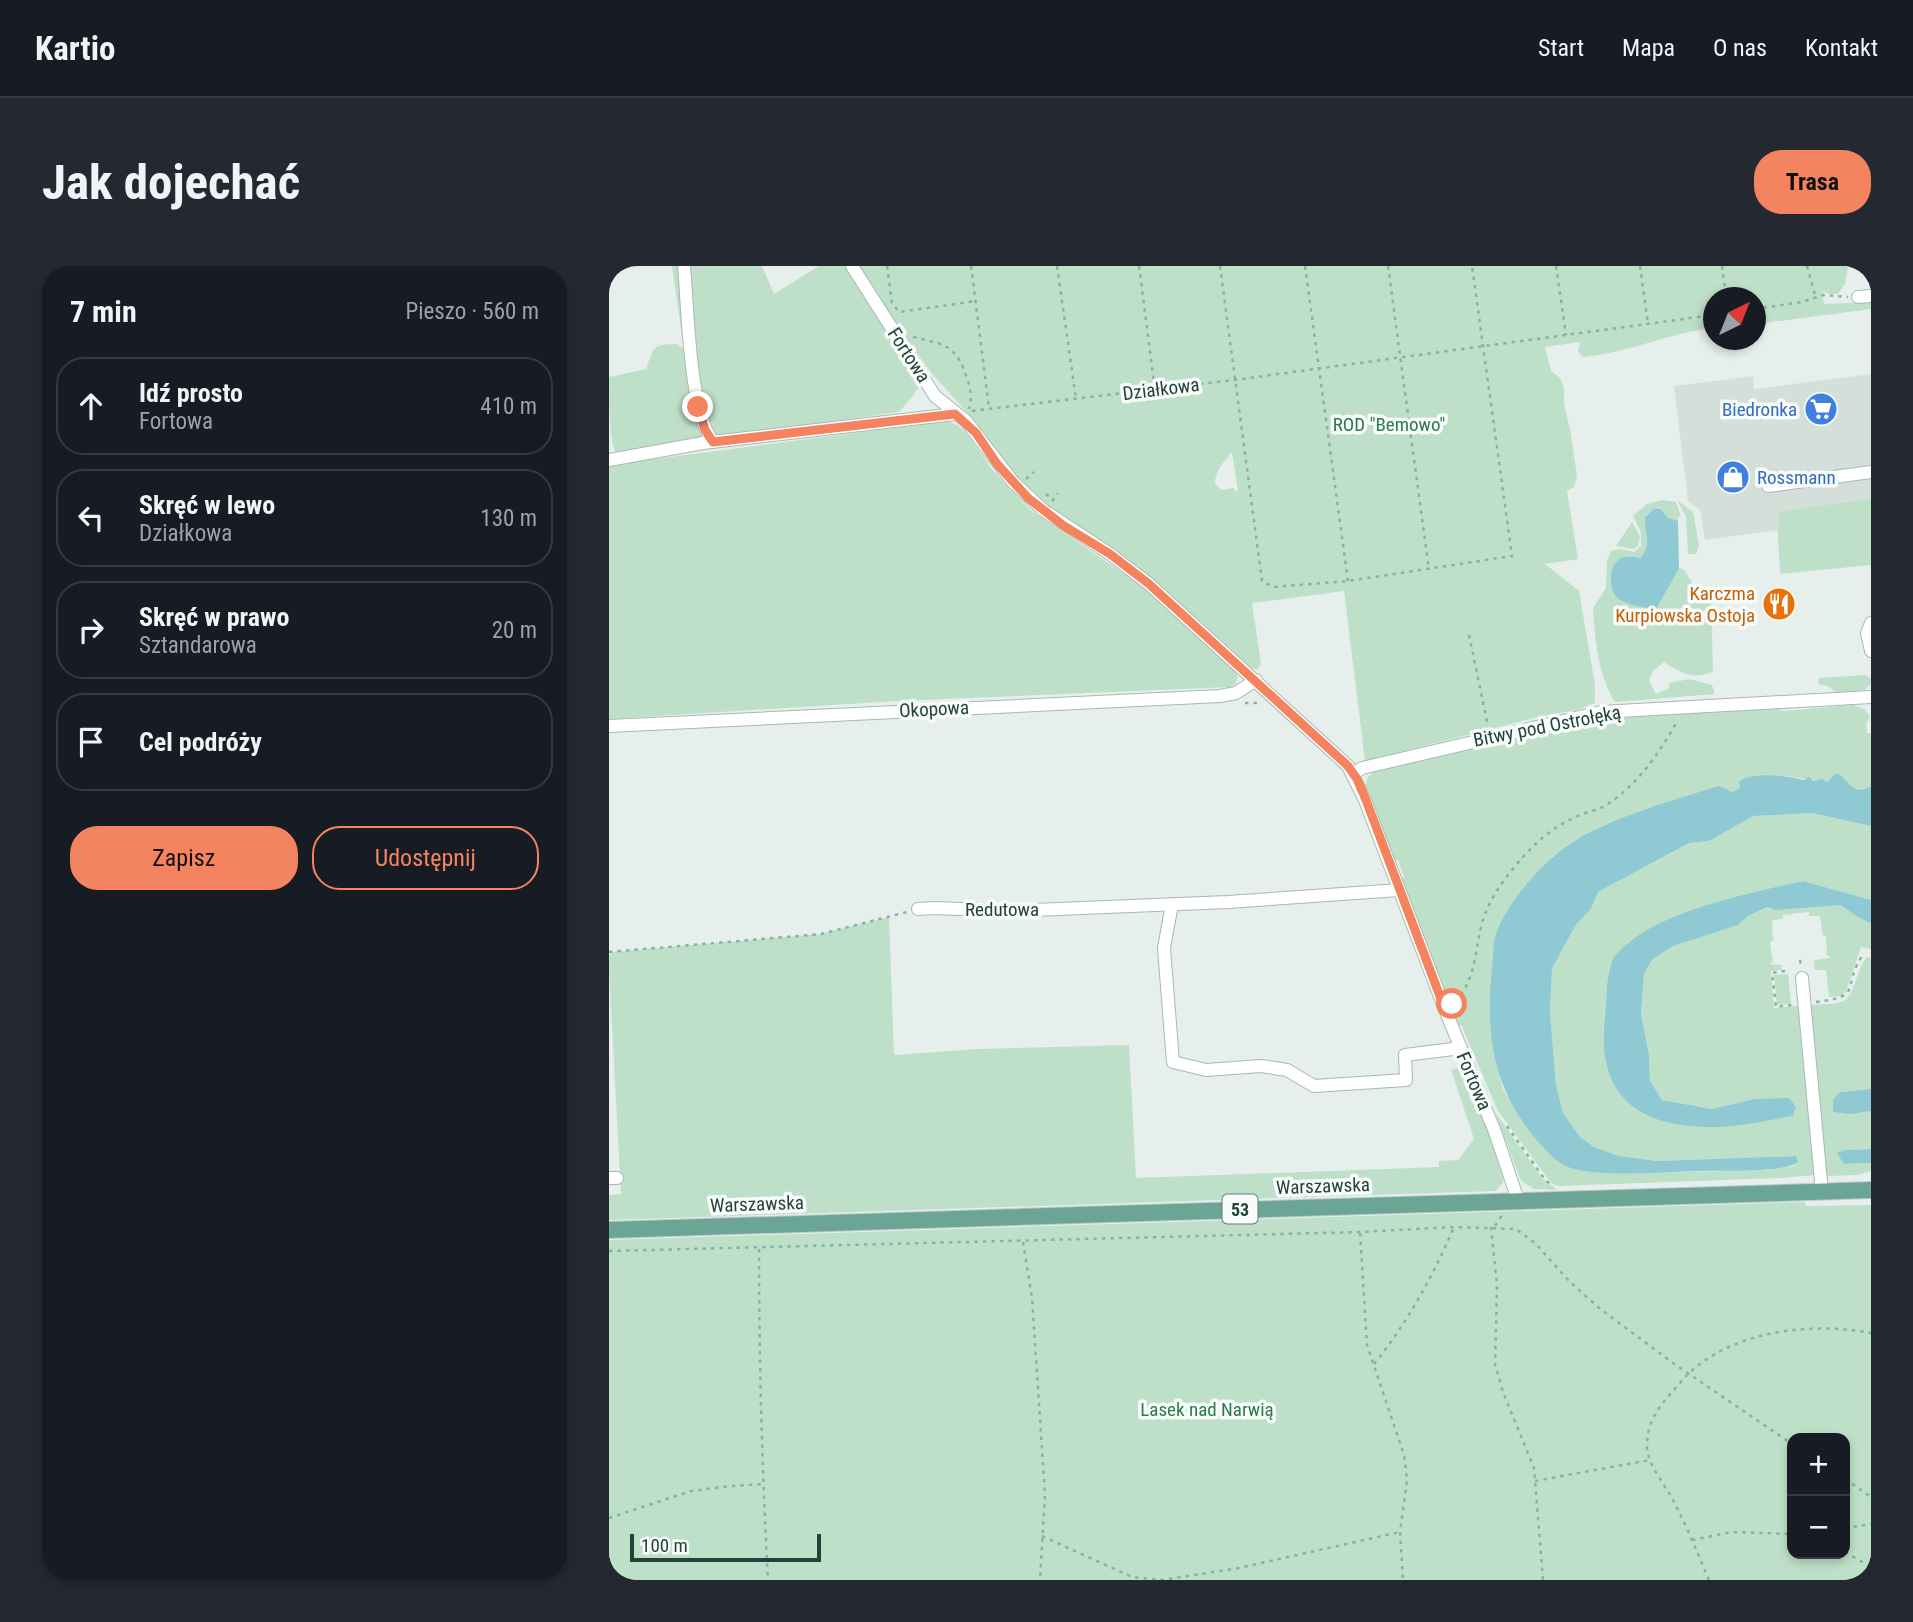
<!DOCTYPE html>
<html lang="pl">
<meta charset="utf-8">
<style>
:root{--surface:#171b24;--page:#242831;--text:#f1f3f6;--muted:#9ea1a6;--line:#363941;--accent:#f4845f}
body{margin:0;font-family:"Roboto Condensed",sans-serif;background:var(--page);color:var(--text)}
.controls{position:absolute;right:21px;bottom:21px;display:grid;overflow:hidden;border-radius:14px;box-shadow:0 4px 10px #0003}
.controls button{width:63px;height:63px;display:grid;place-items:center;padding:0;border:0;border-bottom:2px solid var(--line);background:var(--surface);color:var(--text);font:35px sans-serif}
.compass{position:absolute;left:1094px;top:21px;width:63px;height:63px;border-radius:50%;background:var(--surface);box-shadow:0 4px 10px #0003;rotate:43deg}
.scale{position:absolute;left:21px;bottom:18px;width:191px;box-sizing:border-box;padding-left:7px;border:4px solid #24423a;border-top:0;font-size:19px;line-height:24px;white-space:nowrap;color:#24423a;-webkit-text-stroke:5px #f7fbf9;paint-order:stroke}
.stop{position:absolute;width:21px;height:21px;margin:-16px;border:5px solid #f4845f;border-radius:50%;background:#fff}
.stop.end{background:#f4845f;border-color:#fff;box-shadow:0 2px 7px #0008}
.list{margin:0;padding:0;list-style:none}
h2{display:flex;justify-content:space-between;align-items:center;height:91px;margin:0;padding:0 28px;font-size:30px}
h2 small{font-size:23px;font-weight:400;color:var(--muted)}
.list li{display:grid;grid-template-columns:46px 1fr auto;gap:21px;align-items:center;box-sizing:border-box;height:98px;margin:0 14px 14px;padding:0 14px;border:2px solid var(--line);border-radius:28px}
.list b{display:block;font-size:26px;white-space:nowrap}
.list p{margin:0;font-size:23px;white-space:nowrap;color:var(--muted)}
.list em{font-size:23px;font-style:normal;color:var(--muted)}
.actions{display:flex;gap:14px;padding:21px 28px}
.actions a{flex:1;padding:16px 0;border:2px solid var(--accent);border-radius:28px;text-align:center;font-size:24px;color:var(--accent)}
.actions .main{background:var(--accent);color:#111}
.icon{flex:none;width:38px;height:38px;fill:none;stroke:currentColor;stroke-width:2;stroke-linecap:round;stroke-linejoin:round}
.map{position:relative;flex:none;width:1262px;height:1314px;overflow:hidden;border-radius:28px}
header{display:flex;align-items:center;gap:42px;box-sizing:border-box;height:98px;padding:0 35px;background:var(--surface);border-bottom:2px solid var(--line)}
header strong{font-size:33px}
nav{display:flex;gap:38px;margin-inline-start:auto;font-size:24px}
.intro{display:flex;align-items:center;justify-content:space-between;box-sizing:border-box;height:168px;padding:0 42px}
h1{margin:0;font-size:49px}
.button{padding:18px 32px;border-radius:28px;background:var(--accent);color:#111;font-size:24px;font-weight:700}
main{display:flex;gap:42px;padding:0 42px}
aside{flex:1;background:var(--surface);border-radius:28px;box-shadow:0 4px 10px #0003}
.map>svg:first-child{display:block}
</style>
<header>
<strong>Kartio</strong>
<nav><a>Start</a><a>Mapa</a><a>O nas</a><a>Kontakt</a></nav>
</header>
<div class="intro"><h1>Jak dojechać</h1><a class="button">Trasa</a></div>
<main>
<aside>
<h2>7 min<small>Pieszo · 560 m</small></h2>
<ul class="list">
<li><svg class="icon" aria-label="ahead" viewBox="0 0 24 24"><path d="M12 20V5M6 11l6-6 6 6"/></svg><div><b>Idź prosto</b><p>Fortowa</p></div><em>410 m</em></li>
<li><svg class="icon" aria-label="left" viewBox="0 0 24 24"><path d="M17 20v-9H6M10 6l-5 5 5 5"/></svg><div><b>Skręć w lewo</b><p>Działkowa</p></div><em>130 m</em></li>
<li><svg class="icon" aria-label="right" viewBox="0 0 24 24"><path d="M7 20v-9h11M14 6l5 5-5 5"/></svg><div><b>Skręć w prawo</b><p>Sztandarowa</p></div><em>20 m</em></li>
<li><svg class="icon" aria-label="arrive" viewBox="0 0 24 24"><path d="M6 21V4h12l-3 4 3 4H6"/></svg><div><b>Cel podróży</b></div></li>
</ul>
<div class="actions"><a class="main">Zapisz</a><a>Udostępnij</a></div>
</aside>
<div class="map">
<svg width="1262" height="1314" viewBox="0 0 1262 1314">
<rect width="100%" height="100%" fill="#e6efeb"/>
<path fill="#d4dfda" d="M1262,108V243L1168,252V264L1096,274L1091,244L1079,235L1065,120L1144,110L1145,123Z"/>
<g fill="#bfe0c8" fill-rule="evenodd">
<path d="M63,0H153L165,28L210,0H236L312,117L303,131L290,146L7,187C0,175 0,130 0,111L37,103C45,82 42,78 68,78L75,83Z"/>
<path d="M249,0H1239L1236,18L1229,28H1220L1213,25L1215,38L1262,36V43L1147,58L1146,32H1104V62C1059,67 1019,87 974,91L969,86L971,76L936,81L942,105L951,112L955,121V138L961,163L968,210L965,221L958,225L969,293L936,298L970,325L986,419V437L968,444L933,450L756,495L735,325L643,337L652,397L649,403H643L544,315L421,229L382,181L366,155L324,109L283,54ZM623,186L629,225L628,226L624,222L613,224L606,218C606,204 615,196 623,186Z"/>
<path d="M338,155L350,160L361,172L382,202L420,243L533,320L620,396L629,410L627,417L622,421L288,435L0,453V199Z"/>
<path d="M1262,233V299L1171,308L1168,252L1171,245Z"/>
<path d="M1053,234L1067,236L1072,251H1069V256L1059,252L1051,241L1044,243L1036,250C1038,266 1043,279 1031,292L1016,290L1015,336L1047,343L1060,296L1075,304L1088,324L1097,322L1102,325L1104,406C1083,414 1073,407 1055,396L1045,404L1040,414L1047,428L1061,422L1059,417L1081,413L1103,419L1106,428L1006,436C989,408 986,374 984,342L997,322L998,295L1002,285L1012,283L1025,286L1032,280V266L1024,250L1038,238Z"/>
<path d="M1068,234L1084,246L1090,279L1087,288H1079L1077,251Z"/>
<path d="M1023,256L1031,271L1029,280L1024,283L1007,280Z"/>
<path d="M1257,409L1262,413V418L1255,424L1230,428L1218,420L1209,418L1210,412Z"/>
<path d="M1244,439L1256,443L1261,452L1257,457L1258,467H1262V520C1255,525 1247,523 1240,520L1235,512L1226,508L1218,516L1176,510L1122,526L1110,521L1067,533L964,575L944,590L922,615L898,645L881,755L887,793L894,823L914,857L1036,907L1156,904L1185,900L1187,890L1050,895L1010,890L985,881L971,871L954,847L947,819L941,747L943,703L966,660L982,643L989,626L1080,577L1100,575L1144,550L1203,547L1262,560V634L1194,615L1079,646L1044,662L1019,676L1000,703L994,768L1066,857L1111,861L1184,850L1187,841L1145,833L1103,843L1053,834L1041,815L1040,789L1032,748L1035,708L1043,694L1064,680L1128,659L1139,650L1160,641L1231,639C1244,646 1246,652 1262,657V683L1252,681L1237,726L1231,730L1220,731L1217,704H1206L1205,694L1221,692V690H1218L1217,670H1214L1211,650H1200V646L1174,649V653L1164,654L1163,657L1164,675L1161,676L1164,696L1161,698L1172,699L1173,704L1162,705L1165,742L1189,740L1205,909L1172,912L950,920L942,917L889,845L852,759L848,760L792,613L795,611L789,594L785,595L756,521L759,511L766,505L989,451L1041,450L1165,441L1174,445Z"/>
<path d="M280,651L285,789L369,783L520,779L527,912L830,901V895L849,894L865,873L842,804L850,801L868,835L894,909V917L886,925L0,954V929L12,928L0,705V691L3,686L212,668Z"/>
<path d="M1258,691L1262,692V823L1231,826L1242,848L1262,845V883L1236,884L1243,898L1262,897V905L1249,909L1219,910L1217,906L1200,739C1210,738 1225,739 1234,735C1247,729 1247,702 1258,691Z"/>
<path d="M1179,708L1182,738L1168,739L1165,709Z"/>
<path d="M886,846L934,913L948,924L925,923L912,915Z"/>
<path d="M1196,936L1197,940L1262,939V1314H0V974ZM1183,1172H1236V1288H1183Z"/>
</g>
<g fill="#8ec9d4">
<path d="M1051,242L1059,252L1069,255L1070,302L1047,343C1036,342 1019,339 1010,333C998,325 999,295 1015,291C1019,290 1026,291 1031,292C1044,278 1035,266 1036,251L1044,243Z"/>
<path d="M1226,508H1230C1241,517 1245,530 1262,520V560L1203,547L1144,550L1100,575L1080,577L989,626L982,643L966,660L943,703L941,747L947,819L954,847L971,871L985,881L1010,890L1049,895L1187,890L1189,896C1176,907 1114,904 1095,905C1062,905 979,914 953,898C942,891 934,881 926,872C884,822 876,767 883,703C884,693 884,681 886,671C893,645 924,608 945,590C979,558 1064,534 1110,520L1123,526L1131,522L1130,515C1149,505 1176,510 1195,514L1200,511L1204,515L1213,513L1218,516Z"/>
<path d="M1194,615L1262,634V657C1247,652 1243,646 1231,639L1166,644L1159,641L1139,650L1129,659L1064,680L1043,694L1035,708L1032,748L1040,789L1041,815L1053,834L1103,843L1145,833L1180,832L1187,841L1184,850C1160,854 1134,860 1110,861C1032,863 986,833 996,749C999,729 995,699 1011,684C1052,644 1139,628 1194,615Z"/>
<path d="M1262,823V845L1242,848L1224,846V834L1231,826Z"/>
<path d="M1262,883V897L1235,898L1228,887L1236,884Z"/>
</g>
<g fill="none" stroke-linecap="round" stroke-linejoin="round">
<defs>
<g id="minor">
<path d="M75,0C79,43 80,144 104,176"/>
<path d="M243,0L326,130L357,155L404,216L434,244L501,288L540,318L739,500L756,534L835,741L886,866L909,934"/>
<path d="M1249,31L1262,30"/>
<path d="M0,194L94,177L346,148"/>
<path d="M1159,220L1262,206"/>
<path d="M1262,357L1258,367L1262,385"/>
<path d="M0,460L611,430L627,427L647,414"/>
<path d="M744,508L753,502L992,446L1262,431"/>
<path d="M563,638L555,682L564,796L597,804L652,800L678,804L705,820L797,814L796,789L852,782"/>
<path d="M309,643L325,642L401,645L619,636L790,624"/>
<path d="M1193,712L1213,926"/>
<path d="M0,912H8"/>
</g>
<path id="major" d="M0,964L1262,924"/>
</defs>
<use href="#minor" stroke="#a8b8b2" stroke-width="14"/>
<use href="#major" stroke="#c2cac8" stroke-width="18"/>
<g stroke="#86b3a5" stroke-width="2.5" stroke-dasharray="3.5 5" stroke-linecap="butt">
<path d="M278,0L283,37L290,46L367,35"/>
<path d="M362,0L380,142"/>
<path d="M448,0L467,133"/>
<path d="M530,0L546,124"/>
<path d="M611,0L653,315L664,321L739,315L903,290L863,0"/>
<path d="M696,0L739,315"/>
<path d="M779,0L820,304"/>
<path d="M947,0L957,69"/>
<path d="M1031,0L1039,58"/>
<path d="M1113,0L1117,32"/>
<path d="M1198,0L1207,32"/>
<path d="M1146,43L1193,36L1214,29L1239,31"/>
<path d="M304,71C338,79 348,79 359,116C362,125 363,133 360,143"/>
<path d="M363,145L625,114L1104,49"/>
<path d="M417,213L425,206"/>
<path d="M437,228L445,235"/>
<path d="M443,235L449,227"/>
<path d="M860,369L879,460"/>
<path d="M636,437H650"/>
<path d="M0,686L212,668L298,646"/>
<path d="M1191,694L1192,701"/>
<path d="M1176,705L1163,707L1167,741L1183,739"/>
<path d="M846,735C869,713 865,679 875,651C881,634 891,619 902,605C921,582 939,563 967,551C976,546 988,545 997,539C1028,520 1051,486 1069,454"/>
<path d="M1207,736C1255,730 1232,723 1253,690"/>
<path d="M898,860L937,915L945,920"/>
<path d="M886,960L894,948"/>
<path d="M882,961L888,1020L886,1098L894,1126L925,1202L934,1314"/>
<path d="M751,967L758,1079L795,1189L798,1214L791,1266L794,1314"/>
<path d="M414,976L423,1032L436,1228L431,1314"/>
<path d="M150,983C150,1093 153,1204 159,1314"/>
<path d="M0,985L751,966L845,961L907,963L926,977L960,1015L990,1042L1064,1097L1183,1178"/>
<path d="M765,1098C799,1056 824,1010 845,961"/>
<path d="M1236,1213L1262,1231"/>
<path d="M926,1215L1041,1194"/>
<path d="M0,1252L82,1225L121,1220L155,1218"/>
<path d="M1236,1262L1262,1258"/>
<path d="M433,1270L523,1311L553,1314L630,1302L791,1266"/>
<path d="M1083,1274L1123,1266L1183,1268"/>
<path d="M1236,1286L1262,1301"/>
<path d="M1100,1314C1089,1288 1078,1261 1065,1236C1057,1219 1037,1198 1038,1179C1038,1157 1049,1142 1062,1127C1068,1121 1074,1113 1080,1107C1127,1064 1202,1056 1262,1067"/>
</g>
<use href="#minor" stroke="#fff" stroke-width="12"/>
<use href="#major" stroke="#6aa596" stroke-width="16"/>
</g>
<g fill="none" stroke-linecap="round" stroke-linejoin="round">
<path stroke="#f4845f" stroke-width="9" d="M89,141L96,164L104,176L346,148L367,167L388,198L419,232L455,260L501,288L540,318L739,500L748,513L757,534L835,741L843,738"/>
</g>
<defs>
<symbol id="supermarket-disc" viewBox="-11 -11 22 22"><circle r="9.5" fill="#3f7fe0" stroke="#f7fbf9"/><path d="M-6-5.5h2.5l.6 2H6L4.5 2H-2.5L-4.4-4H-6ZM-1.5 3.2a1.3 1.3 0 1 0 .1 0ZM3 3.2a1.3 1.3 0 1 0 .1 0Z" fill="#fff"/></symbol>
<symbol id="shop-disc" viewBox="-11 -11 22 22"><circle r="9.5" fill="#3f7fe0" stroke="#f7fbf9"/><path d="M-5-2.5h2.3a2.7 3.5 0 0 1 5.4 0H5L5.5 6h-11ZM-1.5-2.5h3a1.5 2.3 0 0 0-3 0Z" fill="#fff"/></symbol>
<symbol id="restaurant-disc" viewBox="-11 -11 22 22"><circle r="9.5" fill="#e8710a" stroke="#f7fbf9"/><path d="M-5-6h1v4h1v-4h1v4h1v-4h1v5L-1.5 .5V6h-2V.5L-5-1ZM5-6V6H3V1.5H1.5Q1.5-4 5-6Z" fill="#fff"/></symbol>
</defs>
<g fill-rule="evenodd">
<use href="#supermarket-disc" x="1193" y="124" width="38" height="38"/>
<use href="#shop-disc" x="1105" y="192" width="38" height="38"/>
<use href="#restaurant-disc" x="1151" y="319" width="38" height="38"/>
</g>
<g text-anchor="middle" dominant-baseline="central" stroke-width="7" stroke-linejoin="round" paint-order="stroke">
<rect fill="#f7fbf9" stroke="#637a73" stroke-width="2" x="613.5" y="928.5" width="35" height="29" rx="5"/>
<g font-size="18" font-weight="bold" fill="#24423a">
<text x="631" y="943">53</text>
</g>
<g font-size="19" fill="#24423a" stroke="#f7fbf9">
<text transform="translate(300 89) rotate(57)">Fortowa</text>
<text transform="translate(552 123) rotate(-7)">Działkowa</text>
<text transform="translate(325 443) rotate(-3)">Okopowa</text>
<text transform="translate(938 460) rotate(-11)">Bitwy pod Ostrołęką</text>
<text x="393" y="643">Redutowa</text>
<text transform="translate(865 815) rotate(67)">Fortowa</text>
<text transform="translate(714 920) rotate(-2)">Warszawska</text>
<text transform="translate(148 938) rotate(-2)">Warszawska</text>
</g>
<g font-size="19" fill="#366cbe" stroke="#f7fbf9" text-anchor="end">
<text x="1188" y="143">Biedronka</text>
<text x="1148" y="211" text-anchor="start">Rossmann</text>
</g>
<g font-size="19" fill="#2d7a4b" stroke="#f7fbf9">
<text x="780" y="158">ROD "Bemowo"</text>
<text x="598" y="1143">Lasek nad Narwią</text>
</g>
<g font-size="19" fill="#c56008" stroke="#f7fbf9" text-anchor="end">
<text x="1146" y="327">Karczma<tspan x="1146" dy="22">Kurpiowska Ostoja</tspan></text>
</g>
</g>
</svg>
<div class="controls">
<button>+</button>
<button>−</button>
</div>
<svg class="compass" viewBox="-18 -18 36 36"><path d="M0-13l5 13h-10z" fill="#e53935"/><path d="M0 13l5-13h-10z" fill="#9ea1a6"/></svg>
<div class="scale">100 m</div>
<div class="stop" style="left:843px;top:738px"></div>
<div class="stop end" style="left:89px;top:141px"></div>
</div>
</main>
